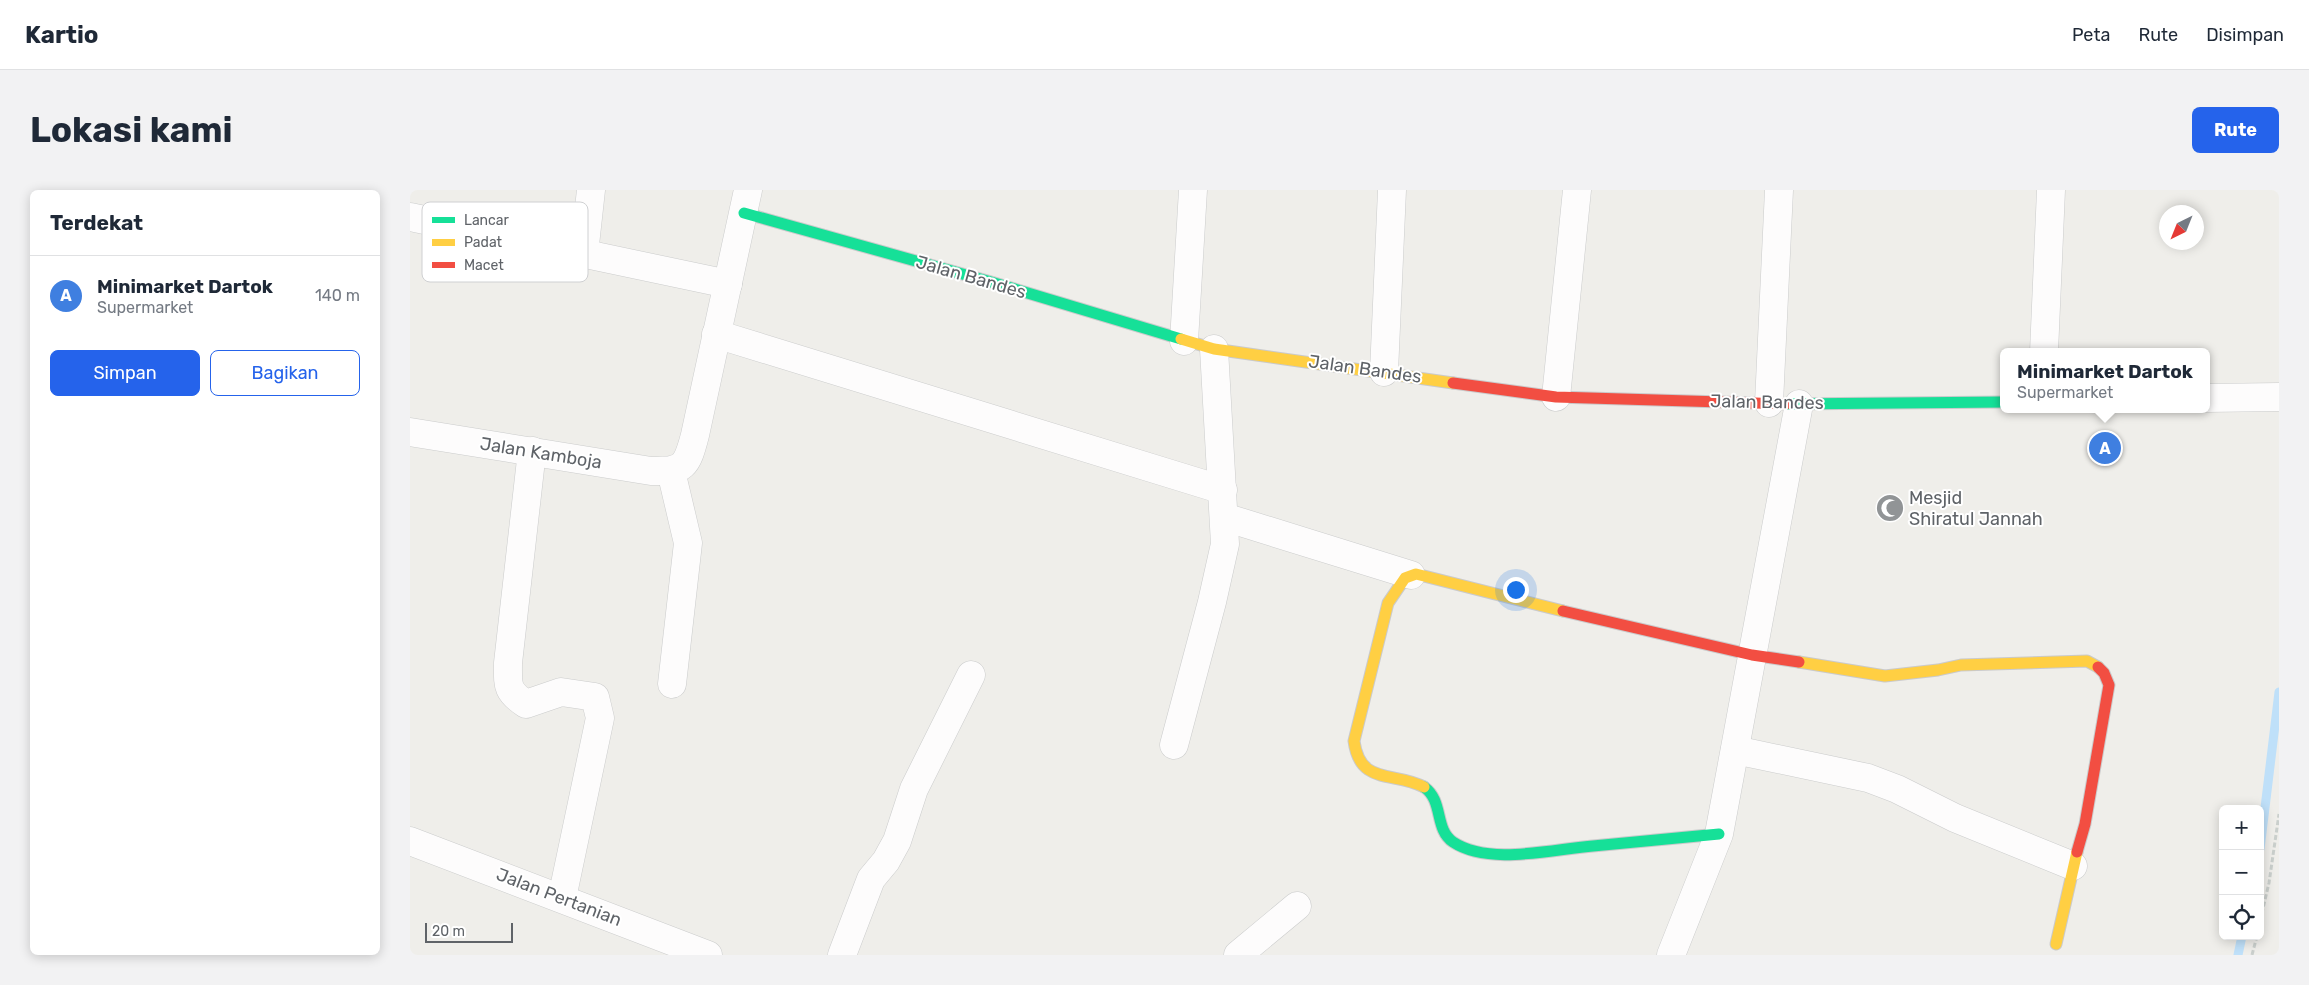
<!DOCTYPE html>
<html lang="id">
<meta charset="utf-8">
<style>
:root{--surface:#fff;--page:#f2f2f3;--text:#1f2937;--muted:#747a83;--line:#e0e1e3;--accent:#2563eb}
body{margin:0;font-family:Rubik,sans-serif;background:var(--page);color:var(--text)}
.controls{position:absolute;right:15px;bottom:15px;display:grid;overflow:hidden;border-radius:8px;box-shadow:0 2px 12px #0003}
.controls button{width:45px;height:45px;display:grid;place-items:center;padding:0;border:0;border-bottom:1px solid var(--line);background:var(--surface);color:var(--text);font:25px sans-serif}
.compass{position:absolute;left:1749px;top:15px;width:45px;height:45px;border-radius:50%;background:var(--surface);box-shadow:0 2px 12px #0003;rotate:223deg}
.scale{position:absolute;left:15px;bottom:12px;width:88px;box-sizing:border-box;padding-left:5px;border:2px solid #5f6368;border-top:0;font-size:14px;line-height:18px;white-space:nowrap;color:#5f6368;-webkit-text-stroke:4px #fff;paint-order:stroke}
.you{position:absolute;left:1105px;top:399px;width:18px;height:18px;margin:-12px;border:4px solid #fff;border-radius:50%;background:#1a73e8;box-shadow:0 0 0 8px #1a73e833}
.badge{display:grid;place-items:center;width:32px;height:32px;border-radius:50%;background:var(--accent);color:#fff;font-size:16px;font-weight:700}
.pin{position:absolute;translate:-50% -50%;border:2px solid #fff;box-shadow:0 1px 5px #0006}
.popup{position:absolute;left:1590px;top:158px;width:210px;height:65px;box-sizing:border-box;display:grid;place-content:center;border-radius:8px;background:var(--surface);filter:drop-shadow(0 1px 4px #0005);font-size:16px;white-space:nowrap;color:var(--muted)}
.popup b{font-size:19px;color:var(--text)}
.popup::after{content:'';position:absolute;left:50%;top:100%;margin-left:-10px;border:10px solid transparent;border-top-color:var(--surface)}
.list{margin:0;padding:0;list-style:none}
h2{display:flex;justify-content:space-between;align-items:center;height:65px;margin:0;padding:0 20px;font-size:21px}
h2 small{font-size:16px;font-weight:400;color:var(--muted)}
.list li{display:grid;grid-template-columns:32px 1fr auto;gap:15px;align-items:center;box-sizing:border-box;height:80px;padding:0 20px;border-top:1px solid var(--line)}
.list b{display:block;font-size:19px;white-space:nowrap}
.list p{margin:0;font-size:16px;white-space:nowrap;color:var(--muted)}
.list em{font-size:16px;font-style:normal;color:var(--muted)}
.actions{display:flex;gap:10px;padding:15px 20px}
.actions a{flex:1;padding:11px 0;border:1px solid var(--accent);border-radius:8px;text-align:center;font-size:18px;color:var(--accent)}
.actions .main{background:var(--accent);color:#fff}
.icon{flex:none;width:28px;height:28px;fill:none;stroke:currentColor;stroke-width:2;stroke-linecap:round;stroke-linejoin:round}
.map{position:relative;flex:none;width:1869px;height:765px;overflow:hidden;border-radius:8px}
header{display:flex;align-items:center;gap:30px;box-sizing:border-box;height:70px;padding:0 25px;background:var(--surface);border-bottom:1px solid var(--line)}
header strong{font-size:24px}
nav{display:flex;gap:28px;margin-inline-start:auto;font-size:18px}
.intro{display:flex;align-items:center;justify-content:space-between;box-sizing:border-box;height:120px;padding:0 30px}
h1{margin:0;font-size:35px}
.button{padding:12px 22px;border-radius:8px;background:var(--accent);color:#fff;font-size:18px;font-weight:700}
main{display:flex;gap:30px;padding:0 30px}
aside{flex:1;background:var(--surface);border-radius:8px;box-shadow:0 2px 12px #0003}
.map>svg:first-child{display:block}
</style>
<header>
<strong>Kartio</strong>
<nav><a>Peta</a><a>Rute</a><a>Disimpan</a></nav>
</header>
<div class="intro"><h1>Lokasi kami</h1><a class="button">Rute</a></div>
<main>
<aside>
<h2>Terdekat<small></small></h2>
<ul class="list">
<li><span class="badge" style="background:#3f7fe0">A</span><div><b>Minimarket Dartok</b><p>Supermarket</p></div><em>140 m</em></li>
</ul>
<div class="actions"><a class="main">Simpan</a><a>Bagikan</a></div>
</aside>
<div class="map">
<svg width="1869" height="765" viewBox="0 0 1869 765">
<rect width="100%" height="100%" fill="#efeeea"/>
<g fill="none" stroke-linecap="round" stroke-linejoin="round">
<g stroke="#bfe0f9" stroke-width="9">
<path d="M1850,659L1869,502"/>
<path d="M1828,765L1832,746"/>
</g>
<defs>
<g id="street">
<path d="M0,27L318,94"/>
<path d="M174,64L181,0"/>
<path d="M306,144L813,300"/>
<path d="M774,151L783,0"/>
<path d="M1634,162L1641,0"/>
<path d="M974,182L982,0"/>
<path d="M1146,207L1167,0"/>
<path d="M1796,208L1869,207"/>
<path d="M1359,213L1369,0"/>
<path d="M0,242L241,281C274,282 277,276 285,245L338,0"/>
<path d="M122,261L98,473C98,495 96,501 116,514L151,502L185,507L190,528L152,708"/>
<path d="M261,281L278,353L262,494"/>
<path d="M814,327L1001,385"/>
<path d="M764,555L802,412L815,354L804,159"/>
<path d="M1325,560L1458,588L1487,599L1545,628L1663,676"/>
<path d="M0,651L298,765"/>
<path d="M432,765L461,689L476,671L487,651L504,599L561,485"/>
<path d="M828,765L887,716"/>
<path d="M1261,765L1309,644L1389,214"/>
</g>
<g id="fast">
<path d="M334,23L581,92L771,149"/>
<path d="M1376,214L1594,212"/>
<path d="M1014,597C1034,611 1024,639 1043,652C1079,676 1143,659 1183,656C1225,652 1267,648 1309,644"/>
</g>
<g id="slow">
<path d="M771,149L804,159L1043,193"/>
<path d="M1389,472L1475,486L1528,480L1551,475L1677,471L1688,477"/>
<path d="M1014,597C984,581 950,596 944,551L978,413L995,388L1006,384L1153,421"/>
<path d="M1646,754L1667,662"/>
</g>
<g id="jam">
<path d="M1043,193L1146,207L1376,214"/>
<path d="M1153,421L1342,465L1389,472"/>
<path d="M1667,662L1675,634L1699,495L1694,483L1688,477"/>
</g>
</defs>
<use href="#street" stroke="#cbcccc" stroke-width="29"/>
<use href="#fast" stroke="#cacacb" stroke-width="13"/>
<use href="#slow" stroke="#cacacb" stroke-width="13"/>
<use href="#jam" stroke="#cacacb" stroke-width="13"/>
<g stroke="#cacfcc" stroke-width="3" stroke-dasharray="5 2.5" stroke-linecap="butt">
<path d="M1850,731L1859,693L1869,624"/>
<path d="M1842,765L1847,746"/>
</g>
<use href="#street" stroke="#fdfcfc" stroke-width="28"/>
<use href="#fast" stroke="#16e098" stroke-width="11"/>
<use href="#slow" stroke="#ffcf43" stroke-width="11"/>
<use href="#jam" stroke="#f24e42" stroke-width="11"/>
</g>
<defs>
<symbol id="mosque-disc" viewBox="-11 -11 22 22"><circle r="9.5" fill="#919496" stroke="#fff"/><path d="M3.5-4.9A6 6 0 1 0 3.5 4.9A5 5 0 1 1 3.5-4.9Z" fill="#fff"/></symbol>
</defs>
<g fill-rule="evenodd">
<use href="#mosque-disc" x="1464" y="302" width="32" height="32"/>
</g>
<g text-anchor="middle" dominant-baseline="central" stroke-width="4" stroke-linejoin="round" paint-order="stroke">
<g font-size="18" fill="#5f6368" stroke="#fff">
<text transform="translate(561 87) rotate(16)">Jalan Bandes</text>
<text transform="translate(955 179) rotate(8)">Jalan Bandes</text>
<text transform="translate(1357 212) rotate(1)">Jalan Bandes</text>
<text transform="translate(131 263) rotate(9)">Jalan Kamboja</text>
<text transform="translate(149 707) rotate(21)">Jalan Pertanian</text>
</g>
<g font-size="18" fill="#5f6368" stroke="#fff" text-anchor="start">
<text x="1499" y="308">Mesjid<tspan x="1499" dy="21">Shiratul Jannah</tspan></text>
</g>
</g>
<rect x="12" y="12" width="166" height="80" rx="8" fill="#fff" stroke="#cfd0d2" stroke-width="1"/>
<rect x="22" y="27" width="23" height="6" fill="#16e098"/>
<rect x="22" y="49" width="23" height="7" fill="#ffcf43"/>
<rect x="22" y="72" width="23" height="6" fill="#f24e42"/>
<g font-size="14" fill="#5f6368">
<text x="54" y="35">Lancar</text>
<text x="54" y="57">Padat</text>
<text x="54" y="80">Macet</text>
</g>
</svg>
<div class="controls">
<button>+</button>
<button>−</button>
<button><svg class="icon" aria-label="locate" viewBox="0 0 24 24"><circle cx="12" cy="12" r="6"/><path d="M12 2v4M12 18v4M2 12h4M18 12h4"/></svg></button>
</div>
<svg class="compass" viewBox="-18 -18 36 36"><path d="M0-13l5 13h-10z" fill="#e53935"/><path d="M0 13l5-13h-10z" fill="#747a83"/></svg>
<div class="scale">20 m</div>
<div class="you"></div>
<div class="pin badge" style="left:1695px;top:258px;background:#3f7fe0">A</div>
<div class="popup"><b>Minimarket Dartok</b>Supermarket</div>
</div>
</main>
